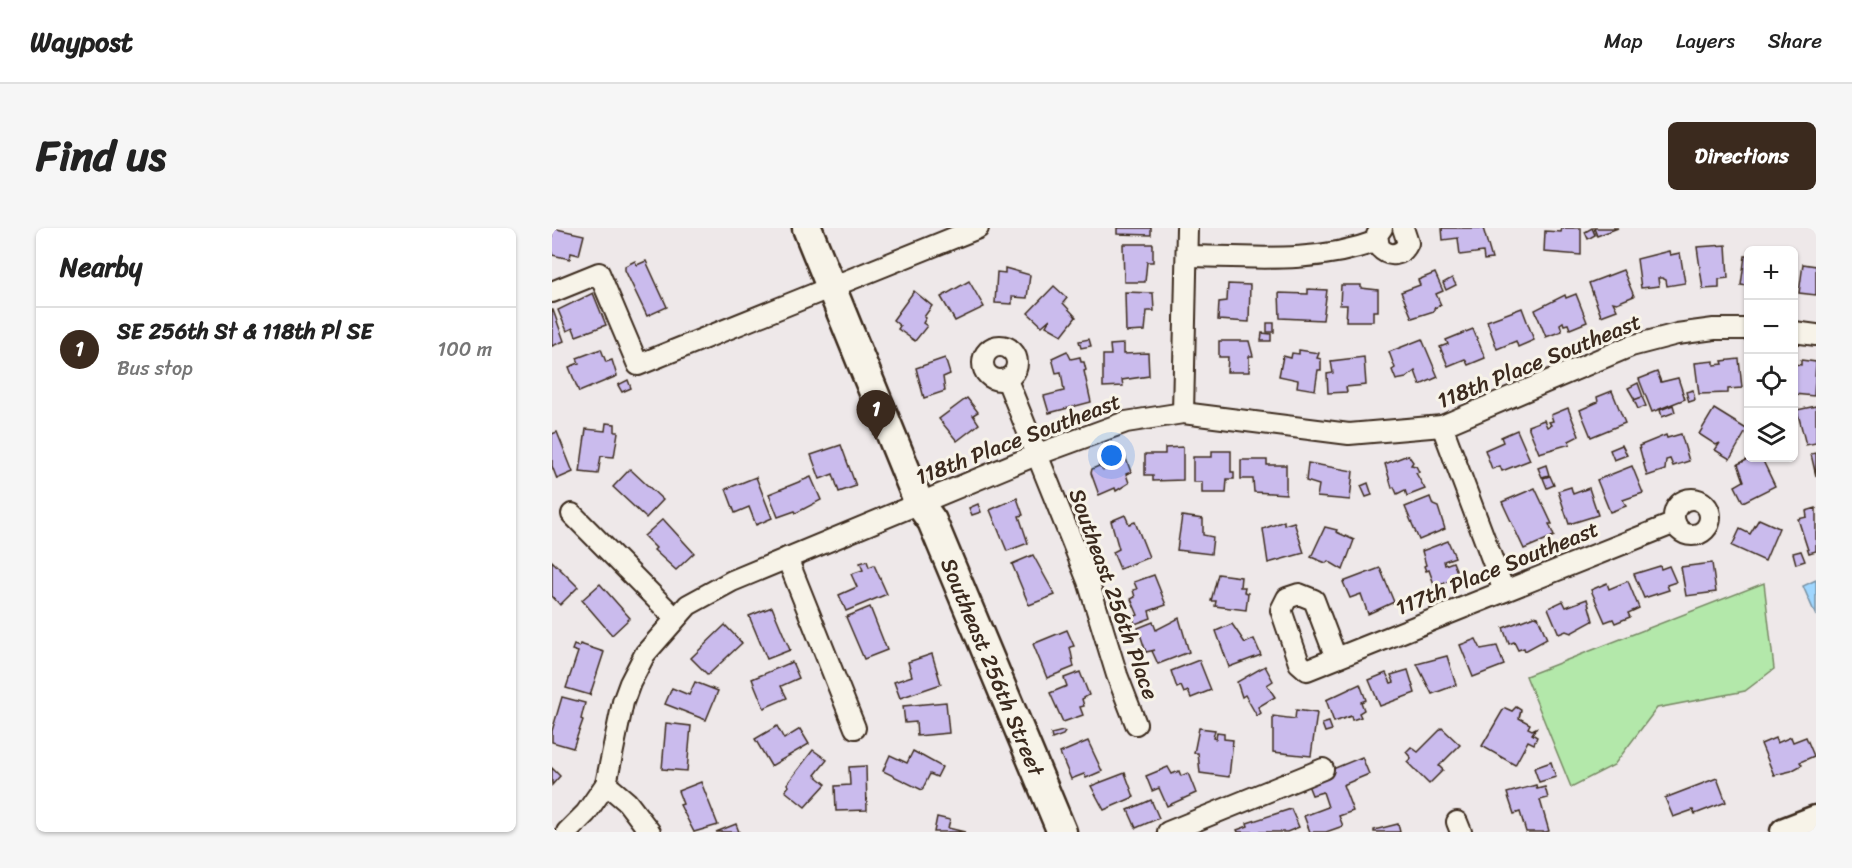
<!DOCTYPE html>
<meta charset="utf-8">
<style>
:root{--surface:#fff;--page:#f6f6f6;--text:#222;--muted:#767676;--line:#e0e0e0;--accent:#3b2a1e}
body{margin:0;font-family:Sriracha,sans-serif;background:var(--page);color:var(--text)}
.controls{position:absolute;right:18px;top:18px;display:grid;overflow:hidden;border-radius:9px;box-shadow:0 2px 4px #0004}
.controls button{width:54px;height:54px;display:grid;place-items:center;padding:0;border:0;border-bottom:2px solid var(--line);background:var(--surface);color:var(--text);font:30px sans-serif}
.you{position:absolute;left:560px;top:228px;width:21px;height:21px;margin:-15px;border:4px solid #fff;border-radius:50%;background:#1a73e8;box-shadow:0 0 0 9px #1a73e833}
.badge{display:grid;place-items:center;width:39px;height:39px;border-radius:50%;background:var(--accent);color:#fff;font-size:20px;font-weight:700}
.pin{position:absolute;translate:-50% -50px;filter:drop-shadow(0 2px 3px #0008)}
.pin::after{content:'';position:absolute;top:32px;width:21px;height:18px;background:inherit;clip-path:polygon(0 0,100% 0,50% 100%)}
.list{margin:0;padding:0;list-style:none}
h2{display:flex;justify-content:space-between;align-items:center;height:78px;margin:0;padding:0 24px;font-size:26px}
h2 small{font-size:20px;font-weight:400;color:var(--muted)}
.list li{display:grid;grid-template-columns:39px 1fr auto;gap:18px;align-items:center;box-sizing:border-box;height:84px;padding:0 24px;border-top:2px solid var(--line)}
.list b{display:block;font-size:22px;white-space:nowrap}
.list p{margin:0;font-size:20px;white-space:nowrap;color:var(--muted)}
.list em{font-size:20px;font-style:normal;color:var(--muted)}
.icon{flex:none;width:33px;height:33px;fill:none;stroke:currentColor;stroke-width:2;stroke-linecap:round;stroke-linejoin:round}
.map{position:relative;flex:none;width:1264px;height:604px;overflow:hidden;border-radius:9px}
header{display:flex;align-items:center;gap:36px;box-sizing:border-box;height:84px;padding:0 30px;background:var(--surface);border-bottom:2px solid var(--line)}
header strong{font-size:28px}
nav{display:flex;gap:33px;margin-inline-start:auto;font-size:21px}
.intro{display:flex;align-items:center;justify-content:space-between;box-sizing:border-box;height:144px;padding:0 36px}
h1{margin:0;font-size:42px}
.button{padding:15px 27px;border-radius:9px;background:var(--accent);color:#fff;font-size:21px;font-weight:700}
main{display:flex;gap:36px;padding:0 36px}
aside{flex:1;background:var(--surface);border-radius:9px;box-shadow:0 2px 4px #0004}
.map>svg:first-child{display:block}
</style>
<header>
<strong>Waypost</strong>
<nav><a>Map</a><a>Layers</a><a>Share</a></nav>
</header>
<div class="intro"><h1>Find us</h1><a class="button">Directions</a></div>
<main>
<aside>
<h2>Nearby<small></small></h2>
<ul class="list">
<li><span class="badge">1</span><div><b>SE 256th St &amp; 118th Pl SE</b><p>Bus stop</p></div><em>100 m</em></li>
</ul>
</aside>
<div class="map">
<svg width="1264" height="604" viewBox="0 0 1264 604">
<rect width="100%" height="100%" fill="#eee8e9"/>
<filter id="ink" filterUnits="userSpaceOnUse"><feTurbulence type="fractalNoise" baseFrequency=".0167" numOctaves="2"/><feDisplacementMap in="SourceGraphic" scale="12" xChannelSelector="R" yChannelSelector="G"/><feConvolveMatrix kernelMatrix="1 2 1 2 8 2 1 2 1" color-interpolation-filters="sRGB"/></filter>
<g filter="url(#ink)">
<path fill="#b3e8aa" stroke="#778964" stroke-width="1.5" d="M1212,355L1222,441L1193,463L1105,480L1062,537L1019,559L974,448Z"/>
<path fill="#9fd6fe" stroke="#7791a4" stroke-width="1.5" d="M1264,352V388L1251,358Z"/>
<g fill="#cabbed" stroke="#3b2a1e" stroke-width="1.5">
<path d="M0,0L32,7L27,27L19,25L18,31L0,27Z"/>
<path d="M565,0H599V7L565,6Z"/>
<path d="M890,0H931L940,31L932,32L931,24L908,27L906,10L891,12Z"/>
<path d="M1010,0H1029V27L992,24L993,3L1009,4Z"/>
<path d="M1040,0L1043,7L1036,11L1033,4Z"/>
<path d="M1042,0H1066L1045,8Z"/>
<path d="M571,16H601V34H595L593,54H572Z"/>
<path d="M1174,17L1176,50L1167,51V60L1151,61L1145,19Z"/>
<path d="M1117,23L1118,27L1128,25L1133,55L1115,58L1114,52L1110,50H1106L1107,58L1089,60L1085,31Z"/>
<path d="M1193,28H1196V58L1189,57Z"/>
<path d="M83,33L85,37L94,33L115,79L95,88L73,42V38Z"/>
<path d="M1251,36L1264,38V67L1247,65Z"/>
<path d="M453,40L478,47L475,70L460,69V76L443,75L445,44L453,45Z"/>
<path d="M1071,42L1082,68L1065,75L1061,74L1065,82L1049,88L1037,55Z"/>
<path d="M883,45L891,63L884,66L889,77L882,80V83L860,90L849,64L868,57L866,52Z"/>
<path d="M900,50L904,57L894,62L891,55Z"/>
<path d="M417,53L432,79L403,93L389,69Z"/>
<path d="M676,56L698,57L697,94L666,92L667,74L675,73Z"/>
<path d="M789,57H809V60L826,62V83H821V93H794L795,77H788Z"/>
<path d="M502,58L515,70L511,75L524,89L510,107L494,98L498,91L490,98L476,85Z"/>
<path d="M756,61L775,62L771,92L728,90L727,65L756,66Z"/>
<path d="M362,63L380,78L372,89L374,90L371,95L375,98L363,113L346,101L348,98L341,92Z"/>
<path d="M573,64L601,65L602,83H595L593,103L574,104Z"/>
<path d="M41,65L54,97L24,108L21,100L15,103L6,82Z"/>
<path d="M1024,66L1035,94L1018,101L1016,96L1012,97L1011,94L1008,96L1010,103L994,109L983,82L1013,67L1014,70Z"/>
<path d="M970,80L982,112L966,119L964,113L945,121L935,93Z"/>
<path d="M1,82L12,113L0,118V82Z"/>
<rect x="715" y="95" width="7" height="9"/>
<path d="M921,101L933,130L916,137L913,131L896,138L888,119L896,116L894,112Z"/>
<path d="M710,105L719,106V113H709Z"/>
<path d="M537,111L539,118L529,120L527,113Z"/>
<path d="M870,111L886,149L868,157L863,143L854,150L844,152L840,142L843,140L837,124Z"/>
<path d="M667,113H697L701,128H697V144H675L676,129H667Z"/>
<path d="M571,116V126L596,125L597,148L570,152L571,158L551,159V127H559L558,117Z"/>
<path d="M49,121L54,134L60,132L65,148L27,164L17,139L27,135L25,130Z"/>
<path d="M747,122L767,125L765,130L769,131V142H766L763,162L745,159L746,152L727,148L731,128L739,130L740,125L747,126Z"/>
<path d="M515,123L519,131L528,129L529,134H532L534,142L532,143L539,174L497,185L492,168L512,163L509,144L504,145L500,130Z"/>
<path d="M812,129L814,157L794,159L795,164L776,165L775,146L781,145L779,133Z"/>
<path d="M393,130L398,146L391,149L393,163L372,170L364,140Z"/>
<path d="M1187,131L1190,160L1176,161V165L1147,166L1143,135L1162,133V137L1171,136L1170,133Z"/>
<path d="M1249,132L1264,134L1262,168L1242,166V136L1249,137Z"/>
<path d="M1105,144L1109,154L1126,150L1133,171L1100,184L1087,151Z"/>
<path d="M76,152L79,160L70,164L66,157Z"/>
<path d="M1086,155L1091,169L1083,172L1076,160Z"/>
<path d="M1141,162L1143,172L1137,174L1134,164Z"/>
<path d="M1060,163L1073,195L1039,209L1028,182L1046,174L1045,169Z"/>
<path d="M1090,169L1094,178L1086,181L1082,172Z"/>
<path d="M415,170L426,184L421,187L427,196L405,213L387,191Z"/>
<path d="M1121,177L1123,184L1110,189L1108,182Z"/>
<path d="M1264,178V215L1254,217L1245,182Z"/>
<path d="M1016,180L1027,208L1017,213L1018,216L987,225L976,198L992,192L995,199L999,197L997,194L1001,193L999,187Z"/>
<path d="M1162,181L1196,202V207L1193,205L1178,231L1163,222L1168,215L1164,217L1147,206Z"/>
<path d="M54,195L63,196V204H66L62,229L49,228L46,246L28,244L34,201L53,203Z"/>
<path d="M965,202L978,232L950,243L948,238L940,241L933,222L951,214L949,209Z"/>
<path d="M5,204L21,244L5,251L0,238V206Z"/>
<path d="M1129,206L1137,233L1121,238L1118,231L1114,232L1113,242L1095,248L1087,218L1114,207L1115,210Z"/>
<path d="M289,217L304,258L287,264L281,246L268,251L259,227Z"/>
<path d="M1070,217L1075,227L1062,232L1058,222Z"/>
<path d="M631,219V252L601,253V247H593V226H613V220Z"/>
<path d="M660,223H679V244H682V251H675L674,265H650V254H641V229H660Z"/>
<path d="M1264,225V248L1259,226Z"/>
<path d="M856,227L861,234L859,237L864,238L867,244L864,245L873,261L855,268L853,262L845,266L842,259L840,260L833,236Z"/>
<path d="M573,228L579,244L574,246L577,255L564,263L563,260L547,267L539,245L540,241L547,238L551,242L560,239L558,234Z"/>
<path d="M1199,230H1207L1211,233L1223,258L1191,274L1183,258L1192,253L1186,236Z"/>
<path d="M689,232H715V237H734V266L702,264L701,251H689Z"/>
<path d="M756,235L801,243L798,272L765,269L767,257L754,253Z"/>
<path d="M994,237L997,247L990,249L986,240Z"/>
<path d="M1080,238L1091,265L1071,272L1074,278L1058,284L1045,252Z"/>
<path d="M78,241L111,272L94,290L61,259Z"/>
<path d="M998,248L1002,257L995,260L991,250Z"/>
<path d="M204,249L220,290L204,297L197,279L183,285L174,261Z"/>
<path d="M259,249L269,272L244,285L243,283L226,289L217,266Z"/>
<path d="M816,255L820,267L814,269L809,258Z"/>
<path d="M1019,259L1021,266L1037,260L1046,287L1017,296L1006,263Z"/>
<path d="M983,260L1000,296H997L1002,308L972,321L950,274Z"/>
<path d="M878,269L881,277L886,279L893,301L867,312L853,279Z"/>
<path d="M465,270L471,287L467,288L476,315L455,323L438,282Z"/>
<path d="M426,276L429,284L420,287L417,280Z"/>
<path d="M1264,280V323L1257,325L1246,291L1255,289L1254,283Z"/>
<path d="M573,287L577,296L583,294L597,329L568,341L561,324L567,321L559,293Z"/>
<path d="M630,288L651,291V307L661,309L659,326L625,322Z"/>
<path d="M111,291L142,325L124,342L102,322L104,320L92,308Z"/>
<path d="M1207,291L1227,300L1213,333L1180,318L1188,301L1198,306Z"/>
<path d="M732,293V297L742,294L752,325L716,335L711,301Z"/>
<path d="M773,299L785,302L784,304L802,312L791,342L776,333L774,335L759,329Z"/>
<path d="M896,313L903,329L892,333L893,337L901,334L907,349L883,359L877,342L874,343L872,338L874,337L870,323Z"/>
<path d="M1249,323L1253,333L1244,336L1241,325Z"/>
<path d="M481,327L503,367L477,377L460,336Z"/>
<path d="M0,333L26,359L8,377L0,368Z"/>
<path d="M315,333L317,339L322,337L335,366L294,383L287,367L305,359L299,346L311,342L308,335Z"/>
<path d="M1160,335L1164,364L1134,368L1129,339Z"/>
<path d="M1108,338L1109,341L1117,338L1124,354L1115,357L1117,362L1092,370L1082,346Z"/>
<path d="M828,340L842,374L816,386L809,366L798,370L791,354Z"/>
<path d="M666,346L689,349L688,359H693L692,364L696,365L694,382L663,378L664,373H659Z"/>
<path d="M602,347L614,377L597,383L599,390L583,396L581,389L586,387L579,371L583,369L581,362L585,361L582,354Z"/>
<path d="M1076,353L1087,380L1076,385L1078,389L1063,395L1061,391L1053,394L1039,362L1055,355L1057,361Z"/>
<path d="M48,356L78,390L60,407L30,372Z"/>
<path d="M1035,371L1041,393L1019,405L1014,403L1007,406L996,380L1011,373L1014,379Z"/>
<path d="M220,379L238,422L215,431L197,388Z"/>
<path d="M318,379L335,422L312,431L294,389Z"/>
<path d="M982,388L986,389L995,411L973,423L972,420L966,422L962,414L957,416L951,400Z"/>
<path d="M627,390L637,424L606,436L600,423L603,422L594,424L586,400L601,394L604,402Z"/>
<path d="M680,396L693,415L702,411L709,427L677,439L664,403Z"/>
<path d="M173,397L190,415L156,447L139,430Z"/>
<path d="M515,402L522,418L518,419L522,439L495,450L481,416Z"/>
<path d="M924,411L929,421L945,418L952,437L921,449L908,417Z"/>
<path d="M28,416L52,424L38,467L14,460L26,424L20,422L22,417L27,419Z"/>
<path d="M380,426L389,456L348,470L342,454L360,448L356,434Z"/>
<path d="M895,428L904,457L880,466L865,436Z"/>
<path d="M647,432L659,462L639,470L636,463L632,465L629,458L625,460L619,443Z"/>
<path d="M240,434L247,450L229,458L235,470L212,480L200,451Z"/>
<path d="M713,438L721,453L715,457L723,469L706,479L709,485L705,488L693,467L690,469L685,454Z"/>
<path d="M856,442L863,465L828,478L817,452L834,445L839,455L842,454L839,447Z"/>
<path d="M528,444L537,467L530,471L532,478L528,479L531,487L511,494L498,465L515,458L512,450Z"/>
<path d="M143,454L166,463L154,492L113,476L120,460L137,467Z"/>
<path d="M808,456L814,472L809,474L812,482L807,485L809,489L800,492L799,488L782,494L774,472Z"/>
<path d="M10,469L33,475L29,491L31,492L21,520L0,514V503Z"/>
<path d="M394,474L397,505L365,508L364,494L353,495L351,478Z"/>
<path d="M964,479L969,482L967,490L978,496L976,500L980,502L984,500L980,506L985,509L982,516L976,513L963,537L930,518L951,482L953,480L960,483Z"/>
<path d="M744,482L765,485L759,528L721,524V488L743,491Z"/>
<path d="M777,494L780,502L773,504L770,496Z"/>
<path d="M114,495L139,498L135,543L110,541Z"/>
<path d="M225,498L232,511L248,501L257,516L219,538L203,511Z"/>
<path d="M647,500L663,502L661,510L664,511L665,504L672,505V511L681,512L677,549L648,545L646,525H642Z"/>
<path d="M890,500L908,517L887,538L891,542L877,556L855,534L859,530L854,524L859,519L866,524Z"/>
<path d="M511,503L513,504L511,507L500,511L499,506Z"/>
<path d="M1239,509L1241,514L1254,509L1262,528L1248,534L1250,537L1239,543L1222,547L1209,516L1223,510L1225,515Z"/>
<path d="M536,513L550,543L534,550L532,546L519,551L508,525Z"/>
<path d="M261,522L275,532L263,547L274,556L253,579L233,563L237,558L235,556Z"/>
<path d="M361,523L390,539L385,549L378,546L370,562L331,543L338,527L355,535Z"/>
<path d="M810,529L817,546L791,557L801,583L787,588L791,598L774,604H758L752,588L776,579L771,564L760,567L754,552Z"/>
<path d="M999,534L1004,549L987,554L982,540Z"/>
<path d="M314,538L315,582L284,583L283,558L298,557L297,539Z"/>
<path d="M616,539L620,546L627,543L629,548L636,545L644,565L615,578L607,560L600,563L594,548Z"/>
<path d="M0,540L8,548L0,557Z"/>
<path d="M573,545L582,569L552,582L539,558Z"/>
<path d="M1165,550L1174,574L1143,586L1141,582L1121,589L1113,570Z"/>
<path d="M149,554L166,597L142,604L128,577L131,576L126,563Z"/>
<path d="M984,557L985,561L993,559L996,570L988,572L997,603L994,604H974L968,584L962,586L955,565Z"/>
<path d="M599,572L607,590L584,600L576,582Z"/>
<path d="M739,581L747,599L735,604H686L685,602L696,598L695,595Z"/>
<path d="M385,589L398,592L396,600L413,604H382Z"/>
<path d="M184,596L187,604H164Z"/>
<path d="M846,596L848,604H822V602Z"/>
</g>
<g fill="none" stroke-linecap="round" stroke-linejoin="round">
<defs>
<g id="minor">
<path d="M830,0L825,7L827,19C837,30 850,28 856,15L851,0"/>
<path d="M635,28C699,29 764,36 825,13"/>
<path d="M0,64L47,45L86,137L426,0"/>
<path d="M1242,104L1264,107"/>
<circle cx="448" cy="135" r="17"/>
<path d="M455,152L536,353L565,447L584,496"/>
<path d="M631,185L635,0"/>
<path d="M890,198L952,363"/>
<circle cx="1140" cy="289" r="18"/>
<path d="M20,286L123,390"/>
<path d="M235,330L303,500"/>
<path d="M784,430L762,372L747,366L735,370L729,382L747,435L755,442L1123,295"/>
<path d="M54,556L75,574L98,604"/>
<path d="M905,594L909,604"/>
<path d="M15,604L34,585L54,556L71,474L78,455L93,426L136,377L180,353L484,227L574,194L631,185L797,206L890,198L1079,118L1125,106L1162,101H1196"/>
<path d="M616,604L771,541"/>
</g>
<g id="secondary">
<path id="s1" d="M255,0L367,275L380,293L510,604"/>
<path d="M1233,604L1264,592"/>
</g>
</defs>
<use href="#minor" stroke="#3b2a1e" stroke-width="24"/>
<use href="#secondary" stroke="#3b2a1e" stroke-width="33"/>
<use href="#minor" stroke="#f7f3e8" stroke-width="20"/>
<use href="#secondary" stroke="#f7f3e8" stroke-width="28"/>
</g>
</g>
<g text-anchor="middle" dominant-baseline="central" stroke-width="6" stroke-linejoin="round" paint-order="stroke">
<g font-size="22" fill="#3b2a1e" stroke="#f7f3e8">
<text transform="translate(987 133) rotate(-22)">118th Place Southeast</text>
<text transform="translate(466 211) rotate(-21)">118th Place Southeast</text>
<text transform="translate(945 340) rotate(-22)">117th Place Southeast</text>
<text transform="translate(562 366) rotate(70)">Southeast 256th Place</text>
<text stroke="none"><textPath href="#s1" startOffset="477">Southeast 256th Street</textPath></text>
</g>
</g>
</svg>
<div class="controls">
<button>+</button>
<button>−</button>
<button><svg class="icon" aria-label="locate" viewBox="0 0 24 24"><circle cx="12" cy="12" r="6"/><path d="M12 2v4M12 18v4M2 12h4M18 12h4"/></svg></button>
<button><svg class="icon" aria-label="layers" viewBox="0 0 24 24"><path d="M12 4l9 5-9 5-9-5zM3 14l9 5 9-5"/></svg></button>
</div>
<div class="you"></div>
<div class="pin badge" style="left:324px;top:212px">1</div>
</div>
</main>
